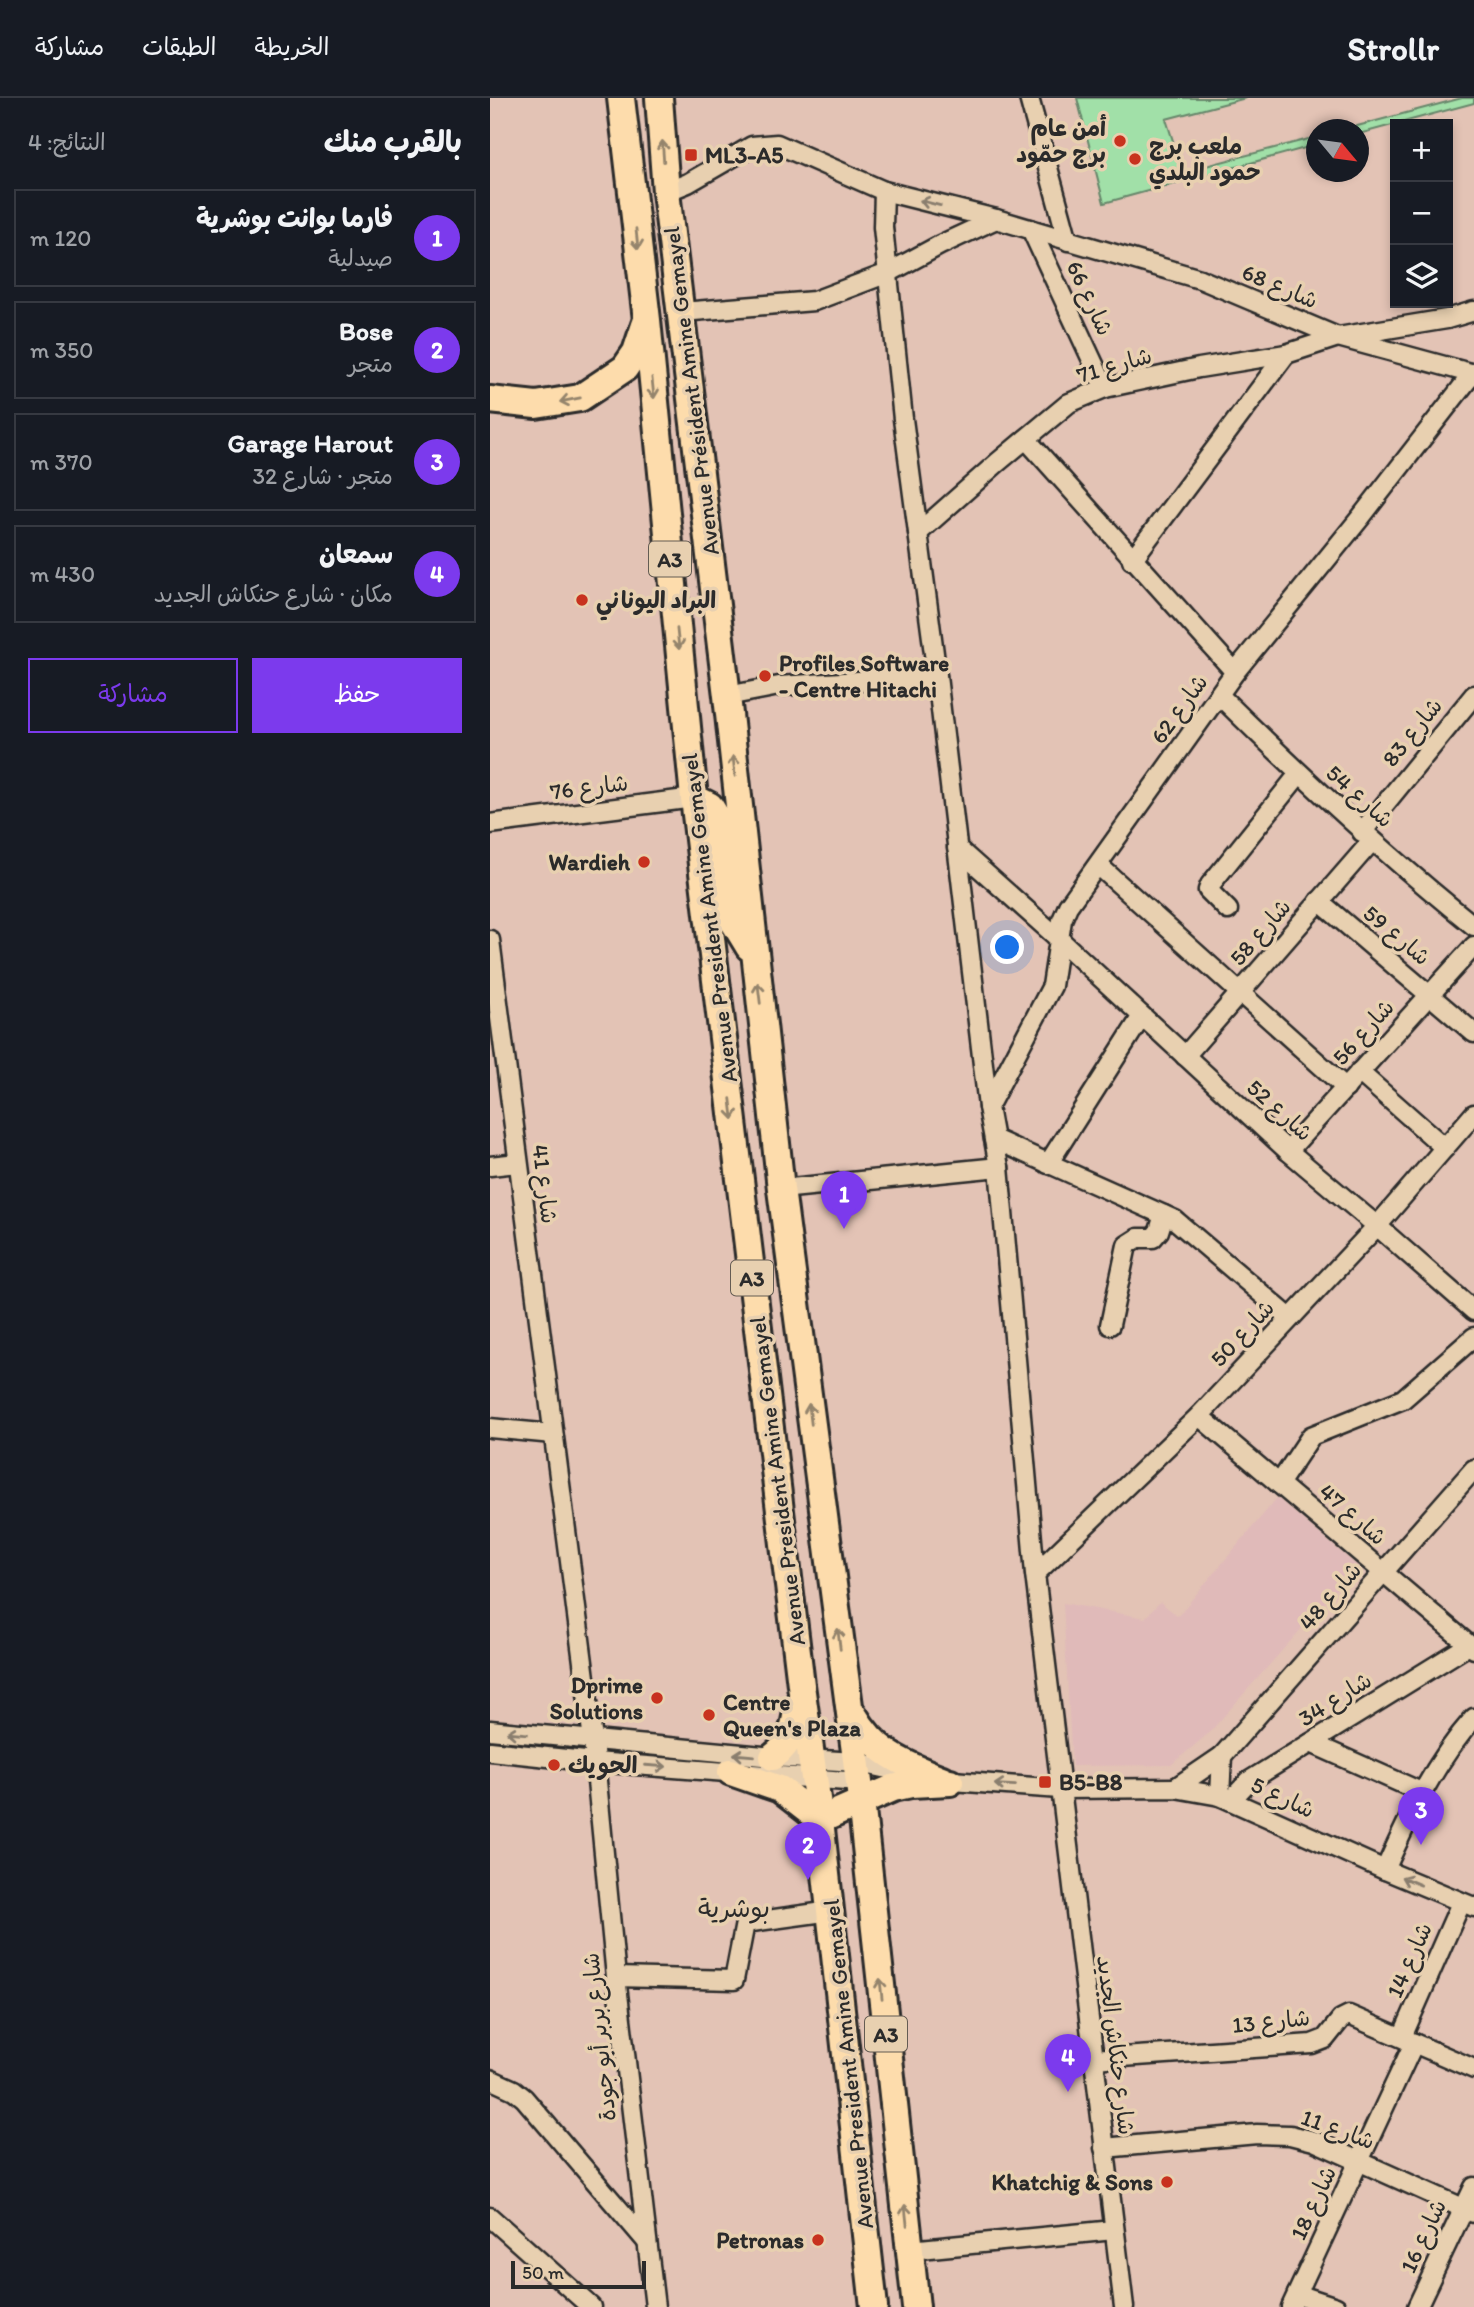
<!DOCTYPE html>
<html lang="ar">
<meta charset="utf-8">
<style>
:root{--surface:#171b24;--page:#20242c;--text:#f1f3f6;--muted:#9ea1a6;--line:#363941;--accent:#7c3aed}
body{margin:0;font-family:Itim,"Playpen Sans Arabic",sans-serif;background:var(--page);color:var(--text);direction:rtl}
.controls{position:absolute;right:21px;top:21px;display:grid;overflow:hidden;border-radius:0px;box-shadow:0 4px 10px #0003}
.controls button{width:63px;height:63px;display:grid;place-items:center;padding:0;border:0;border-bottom:2px solid var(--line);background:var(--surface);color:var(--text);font:35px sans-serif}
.compass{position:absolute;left:816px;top:21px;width:63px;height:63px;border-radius:50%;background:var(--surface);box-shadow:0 4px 10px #0003;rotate:119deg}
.scale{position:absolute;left:21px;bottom:18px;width:135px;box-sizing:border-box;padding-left:7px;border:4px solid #2b2b2b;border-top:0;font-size:19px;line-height:24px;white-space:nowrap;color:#2b2b2b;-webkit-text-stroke:5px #e8d0b0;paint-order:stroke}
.you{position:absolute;left:518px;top:850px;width:24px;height:24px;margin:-18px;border:5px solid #fff;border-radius:50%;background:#1a73e8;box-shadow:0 0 0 10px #1a73e833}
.badge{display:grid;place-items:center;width:46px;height:46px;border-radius:50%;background:var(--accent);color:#fff;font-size:23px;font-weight:700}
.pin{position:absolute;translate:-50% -58px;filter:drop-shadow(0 2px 4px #0008)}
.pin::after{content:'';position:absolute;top:37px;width:24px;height:21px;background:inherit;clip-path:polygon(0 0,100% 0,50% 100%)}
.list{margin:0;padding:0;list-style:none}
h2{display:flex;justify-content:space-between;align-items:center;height:91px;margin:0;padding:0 28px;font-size:30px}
h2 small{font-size:23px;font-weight:400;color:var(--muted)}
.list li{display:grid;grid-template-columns:46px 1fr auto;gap:21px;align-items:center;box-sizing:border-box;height:98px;margin:0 14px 14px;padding:0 14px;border:2px solid var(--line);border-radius:0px}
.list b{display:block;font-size:26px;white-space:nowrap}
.list p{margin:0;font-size:23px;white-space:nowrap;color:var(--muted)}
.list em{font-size:23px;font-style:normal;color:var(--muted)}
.actions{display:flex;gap:14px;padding:21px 28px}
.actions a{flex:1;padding:16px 0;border:2px solid var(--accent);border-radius:0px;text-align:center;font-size:24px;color:var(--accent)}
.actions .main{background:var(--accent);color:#fff}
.icon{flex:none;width:38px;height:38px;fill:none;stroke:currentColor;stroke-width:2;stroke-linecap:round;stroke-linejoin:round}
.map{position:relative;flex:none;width:984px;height:2209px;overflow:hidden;direction:ltr}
header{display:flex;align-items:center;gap:42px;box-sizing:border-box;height:98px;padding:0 35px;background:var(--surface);border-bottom:2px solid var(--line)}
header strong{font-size:33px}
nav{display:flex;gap:38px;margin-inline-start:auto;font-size:24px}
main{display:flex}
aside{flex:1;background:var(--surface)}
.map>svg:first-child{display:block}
</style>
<header>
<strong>Strollr</strong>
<nav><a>الخريطة</a><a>الطبقات</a><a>مشاركة</a></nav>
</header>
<main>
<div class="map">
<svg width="984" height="2209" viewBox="0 0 984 2209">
<rect width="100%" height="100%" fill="#e3c3b5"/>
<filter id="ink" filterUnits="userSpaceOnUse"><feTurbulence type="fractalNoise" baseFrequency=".0143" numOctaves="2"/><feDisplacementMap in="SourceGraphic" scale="14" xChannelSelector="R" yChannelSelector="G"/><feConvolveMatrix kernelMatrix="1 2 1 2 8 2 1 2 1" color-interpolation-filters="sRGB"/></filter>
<g filter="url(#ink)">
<path fill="#e0bab9" d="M787,1400L867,1468L719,1635L681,1667L582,1668L573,1505L655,1520L670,1504L688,1518Z"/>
<g fill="#a1e0a8" stroke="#66866a" stroke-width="2">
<path d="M587,0H756L676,21L693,74L826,39V47L614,105Z"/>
<path d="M972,0H984V5L869,36V32L856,31Z"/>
</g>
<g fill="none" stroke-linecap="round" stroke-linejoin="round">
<defs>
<g id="minor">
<path d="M539,0L578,143"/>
<path d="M394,93L393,129L413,321L447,578L498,1009L509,1069L545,1476L634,2209"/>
<path d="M176,94L198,85L262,48L287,46L394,93L506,121L710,181L848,239L984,276"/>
<path d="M541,131L615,290"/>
<path d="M192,214L324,203L398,175L450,147L506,121"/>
<path d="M536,341L745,574"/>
<path d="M428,435L507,365L579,305L615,290L709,270L796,256L848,239L957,221L984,213"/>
<path d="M642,462L796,256"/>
<path d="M729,597C811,678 894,756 984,828"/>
<path d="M237,598L289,588L447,578"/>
<path d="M0,726L204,700"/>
<path d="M872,734L984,597"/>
<path d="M467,750L569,841L798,1053L887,1128L984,1213"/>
<path d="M608,767L856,990"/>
<path d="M829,803L984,935"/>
<path d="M738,812L718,792L720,787L809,676"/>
<path d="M0,842L103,1642L126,1879L165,2209"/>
<path d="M695,958L882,743"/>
<path d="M869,974L955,1050"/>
<path d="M498,1009L562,888L572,822L578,808L745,574L871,419L983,275"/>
<path d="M504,1041L685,1122L800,1220"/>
<path d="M798,1053L984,848"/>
<path d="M558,1066L652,918"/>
<path d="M0,1068L28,1065"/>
<path d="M291,1091L509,1069"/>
<path d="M620,1227L637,1147L648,1140H663L669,1133L674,1117"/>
<path d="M709,1318L984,1551"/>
<path d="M0,1330L63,1336"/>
<path d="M789,1386L821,1338L913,1301L984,1239"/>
<path d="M545,1476L709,1318L887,1128L984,1016"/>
<path d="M0,1632L283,1659L366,1664L421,1676"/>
<path d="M821,1645L931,1694"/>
<path d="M0,1653L105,1664L369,1684"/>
<path d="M449,1682L570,1691L685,1690L730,1698L895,1772L984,1809"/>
<path d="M685,1690L732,1658L984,1371"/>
<path d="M730,1698L732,1658"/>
<path d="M741,1702L759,1683L979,1547"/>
<path d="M895,1772C919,1718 944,1665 984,1620"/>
<path d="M126,1879L244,1882L255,1825L341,1813"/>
<path d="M912,1939L971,1805"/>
<path d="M603,1961L822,1946L835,1941L851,1921L859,1917L984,1971"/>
<path d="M0,1981L24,1992L34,2000L157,2144"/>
<path d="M614,2050L767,2036L800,2037L824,2043L984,2115"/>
<path d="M0,2119L101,2209"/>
<path d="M420,2152L624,2132"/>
<path d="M807,2196L846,2209"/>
<path d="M801,2209L924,1945"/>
<path d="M927,2209L984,2089"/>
</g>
<g id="highway">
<path d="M131,0L157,222L204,700L311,1587L330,1722L384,2209"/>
<path d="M169,0L176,94L237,598L291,1091L369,1684L426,2209"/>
<path d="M0,302L46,307L90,300L135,270L146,254L155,227"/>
<path d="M204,700L220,708L226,718L242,821L259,849"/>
<path d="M363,1616C386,1656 412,1665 454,1682"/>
<path d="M283,1659C302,1645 305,1629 308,1606"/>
<path d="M241,1674L290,1691L330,1722"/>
<path d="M330,1722L403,1690L421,1686L460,1684"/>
</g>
</defs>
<use href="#minor" stroke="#2b2b2b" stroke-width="23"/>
<use href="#highway" stroke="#2b2b2b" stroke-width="32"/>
<use href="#minor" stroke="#e8d0b0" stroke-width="18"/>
<use href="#highway" stroke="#fddcac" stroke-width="26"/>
</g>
<defs><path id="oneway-shaft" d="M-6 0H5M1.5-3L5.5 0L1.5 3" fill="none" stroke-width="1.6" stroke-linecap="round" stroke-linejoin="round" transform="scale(1.75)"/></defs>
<g stroke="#94846c">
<use href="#oneway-shaft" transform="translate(173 53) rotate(-94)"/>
<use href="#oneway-shaft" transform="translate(147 141) rotate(84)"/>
<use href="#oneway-shaft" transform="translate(163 290) rotate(84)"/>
<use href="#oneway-shaft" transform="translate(80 302) rotate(169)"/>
<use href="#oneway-shaft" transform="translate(188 541) rotate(84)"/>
<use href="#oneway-shaft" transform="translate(244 668) rotate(-96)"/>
<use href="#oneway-shaft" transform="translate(269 895) rotate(-97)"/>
<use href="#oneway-shaft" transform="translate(242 1011) rotate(83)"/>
<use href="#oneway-shaft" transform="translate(320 1316) rotate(-97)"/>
<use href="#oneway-shaft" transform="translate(349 1541) rotate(-97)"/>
<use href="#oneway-shaft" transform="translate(391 1891) rotate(-96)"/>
<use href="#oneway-shaft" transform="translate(416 2117) rotate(-96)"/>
</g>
<g stroke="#8a7e6e">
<use href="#oneway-shaft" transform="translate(440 105) rotate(-166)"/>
<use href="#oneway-shaft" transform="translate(27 1635) rotate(-175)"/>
<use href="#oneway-shaft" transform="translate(254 1657) rotate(-175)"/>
<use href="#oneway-shaft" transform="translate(166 1668) rotate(4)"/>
<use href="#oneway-shaft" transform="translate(515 1687) rotate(-177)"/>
<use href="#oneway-shaft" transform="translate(921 1783) rotate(-157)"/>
</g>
</g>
<g fill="#c8321e" stroke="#e8d0b0" stroke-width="2.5">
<circle cx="630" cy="43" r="7"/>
<rect x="194" y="50" width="14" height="14" rx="3.5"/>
<circle cx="645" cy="61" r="7"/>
<circle cx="92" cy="502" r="7"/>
<circle cx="275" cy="578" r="7"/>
<circle cx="154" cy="764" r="7"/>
<circle cx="167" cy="1600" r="7"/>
<circle cx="219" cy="1617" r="7"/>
<circle cx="64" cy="1667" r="7"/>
<rect x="548" y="1677" width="14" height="14" rx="3.5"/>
<circle cx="677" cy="2084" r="7"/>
<circle cx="328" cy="2142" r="7"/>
</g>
<g text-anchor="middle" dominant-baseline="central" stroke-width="7" stroke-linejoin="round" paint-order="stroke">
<g fill="#e8d0b0" stroke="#645c53" stroke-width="2">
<rect x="159" y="443.5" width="42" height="35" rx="5"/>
<rect x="241" y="1162.5" width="42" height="35" rx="5"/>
<rect x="375" y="1918.5" width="42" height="35" rx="5"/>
</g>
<g font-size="21" font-weight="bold" fill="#2b2b2b">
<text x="180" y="461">A3</text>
<text x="262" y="1180">A3</text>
<text x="396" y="1936">A3</text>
</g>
<g font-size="23" font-weight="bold" fill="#2b2b2b" stroke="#e8d0b0" text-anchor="start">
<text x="616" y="30" text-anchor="end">أمن عام<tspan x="616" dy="26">برج حمّود</tspan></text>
<text x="659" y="48">ملعب برج<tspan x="659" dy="26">حمود البلدي</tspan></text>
<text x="215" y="57">ML3-A5</text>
<text x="106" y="502">البراد اليوناني</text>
<text x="289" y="565">Profiles Software<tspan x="289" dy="26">- Centre Hitachi</tspan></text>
<text x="140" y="764" text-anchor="end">Wardieh</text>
<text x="153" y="1587" text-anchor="end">Dprime<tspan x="153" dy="26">Solutions</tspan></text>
<text x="233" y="1604">Centre<tspan x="233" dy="26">Queen's Plaza</tspan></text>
<text x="78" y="1667">الحويك</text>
<text x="569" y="1684">B5-B8</text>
<text x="663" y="2084" text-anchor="end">Khatchig &amp; Sons</text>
<text x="314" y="2142" text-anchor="end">Petronas</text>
</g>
<g font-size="23" fill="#2b2b2b" stroke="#e8d0b0">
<text transform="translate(790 188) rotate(23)">شارع 68</text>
<text transform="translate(600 200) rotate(65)">شارع 66</text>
<text transform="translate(624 267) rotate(-16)">شارع 71</text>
<text transform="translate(201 293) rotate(-97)">Avenue Président Amine Gemayel</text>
<text transform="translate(689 611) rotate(-54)">شارع 62</text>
<text transform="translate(922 634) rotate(-51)">شارع 83</text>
<text transform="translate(99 689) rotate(-7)">شارع 76</text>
<text transform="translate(870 698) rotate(42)">شارع 54</text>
<text transform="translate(219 820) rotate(-97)">Avenue President Amine Gemayel</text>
<text transform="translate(770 834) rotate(-49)">شارع 58</text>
<text transform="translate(907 837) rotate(40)">شارع 59</text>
<text transform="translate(873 934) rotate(-48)">شارع 56</text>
<text transform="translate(790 1012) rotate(42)">شارع 52</text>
<text transform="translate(55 1086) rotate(83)">شارع 41</text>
<text transform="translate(752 1235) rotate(-47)">شارع 50</text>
<text transform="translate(287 1383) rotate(-97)">Avenue President Amine Gemayel</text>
<text transform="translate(863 1416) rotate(41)">شارع 47</text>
<text transform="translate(840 1498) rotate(-49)">شارع 48</text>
<text transform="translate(845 1601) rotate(-32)">شارع 34</text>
<text transform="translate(793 1699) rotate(25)">شارع 5</text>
<text transform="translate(919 1862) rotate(-66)">شارع 14</text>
<text transform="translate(781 1923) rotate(-6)">شارع 13</text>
<text transform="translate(109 1939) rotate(-96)">شارع بربر أبو جودة</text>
<text transform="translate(626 1947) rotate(83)">شارع حنكاش الجديد</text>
<text transform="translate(358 1966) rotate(-96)">Avenue President Amine Gemayel</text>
<text transform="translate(848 2031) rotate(20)">شارع 11</text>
<text transform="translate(823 2105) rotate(-65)">شارع 18</text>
<text transform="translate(933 2138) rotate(-65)">شارع 16</text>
</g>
<g font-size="26" fill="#2b2b2b" stroke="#e8d0b0">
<text x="244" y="1810">بوشرية</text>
</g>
</g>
</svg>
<div class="controls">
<button>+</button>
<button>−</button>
<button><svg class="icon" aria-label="layers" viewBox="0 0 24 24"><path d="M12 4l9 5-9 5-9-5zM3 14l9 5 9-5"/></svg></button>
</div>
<svg class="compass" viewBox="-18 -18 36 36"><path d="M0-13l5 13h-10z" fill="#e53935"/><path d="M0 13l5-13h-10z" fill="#9ea1a6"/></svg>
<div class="scale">50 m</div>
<div class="you"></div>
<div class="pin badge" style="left:354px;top:1131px">1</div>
<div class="pin badge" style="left:318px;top:1782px">2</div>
<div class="pin badge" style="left:931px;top:1747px">3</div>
<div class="pin badge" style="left:578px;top:1994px">4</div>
</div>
<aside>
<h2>بالقرب منك<small>النتائج: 4</small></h2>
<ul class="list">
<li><span class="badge">1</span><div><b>فارما بوانت بوشرية</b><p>صيدلية</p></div><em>120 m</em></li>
<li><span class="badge">2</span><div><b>Bose</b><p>متجر</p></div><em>350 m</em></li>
<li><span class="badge">3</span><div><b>Garage Harout</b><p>متجر · شارع 32</p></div><em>370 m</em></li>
<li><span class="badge">4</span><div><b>سمعان</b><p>مكان · شارع حنكاش الجديد</p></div><em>430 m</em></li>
</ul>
<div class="actions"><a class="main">حفظ</a><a>مشاركة</a></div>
</aside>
</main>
